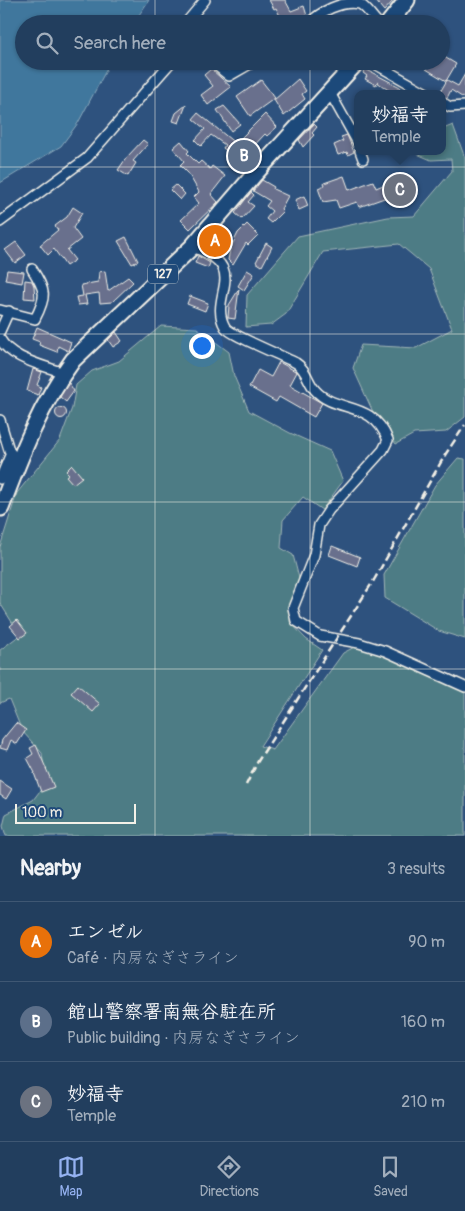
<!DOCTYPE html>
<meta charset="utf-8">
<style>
:root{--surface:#223e5e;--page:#2e4967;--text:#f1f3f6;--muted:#a2aebc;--line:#3f5773;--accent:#95b2f1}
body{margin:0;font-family:Pangolin,"Klee One",sans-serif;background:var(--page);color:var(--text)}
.scale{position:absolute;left:15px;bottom:12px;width:121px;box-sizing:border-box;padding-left:5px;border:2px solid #f4f1e8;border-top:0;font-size:14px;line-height:18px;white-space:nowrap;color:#f4f1e8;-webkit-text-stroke:4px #1f4a7a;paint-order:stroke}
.you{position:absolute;left:201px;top:345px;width:18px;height:18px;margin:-12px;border:4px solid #fff;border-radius:50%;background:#1a73e8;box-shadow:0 0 0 8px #1a73e833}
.badge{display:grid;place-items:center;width:32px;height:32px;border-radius:50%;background:var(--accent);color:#fff;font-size:16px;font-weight:700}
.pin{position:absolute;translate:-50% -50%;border:2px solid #fff;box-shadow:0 1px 5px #0006}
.popup{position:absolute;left:354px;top:90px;width:92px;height:65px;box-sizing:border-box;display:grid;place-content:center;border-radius:10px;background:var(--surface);filter:drop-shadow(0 1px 4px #0005);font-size:16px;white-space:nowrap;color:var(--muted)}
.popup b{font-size:19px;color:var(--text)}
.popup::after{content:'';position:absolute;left:50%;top:100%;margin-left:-10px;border:10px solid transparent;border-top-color:var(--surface)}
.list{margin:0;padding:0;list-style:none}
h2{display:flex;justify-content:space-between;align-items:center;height:65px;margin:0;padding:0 20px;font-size:21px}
h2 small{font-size:16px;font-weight:400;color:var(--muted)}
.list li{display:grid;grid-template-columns:32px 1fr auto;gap:15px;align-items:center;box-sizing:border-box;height:80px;padding:0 20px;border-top:1px solid var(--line)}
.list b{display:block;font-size:19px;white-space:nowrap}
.list p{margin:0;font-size:16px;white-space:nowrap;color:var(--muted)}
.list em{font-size:16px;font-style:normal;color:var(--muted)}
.icon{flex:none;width:28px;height:28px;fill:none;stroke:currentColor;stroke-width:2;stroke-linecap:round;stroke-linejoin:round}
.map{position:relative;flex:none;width:465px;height:836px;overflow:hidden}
.search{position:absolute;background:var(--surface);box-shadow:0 1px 4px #0004;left:15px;right:15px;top:15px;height:55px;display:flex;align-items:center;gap:12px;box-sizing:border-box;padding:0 18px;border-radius:28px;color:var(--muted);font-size:19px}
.sheet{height:305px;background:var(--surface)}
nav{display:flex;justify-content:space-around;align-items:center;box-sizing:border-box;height:70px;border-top:1px solid var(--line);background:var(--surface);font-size:14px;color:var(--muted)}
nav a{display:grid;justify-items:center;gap:2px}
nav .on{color:var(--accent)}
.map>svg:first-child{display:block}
</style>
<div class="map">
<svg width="465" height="836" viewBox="0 0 465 836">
<rect width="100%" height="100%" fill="#2e527e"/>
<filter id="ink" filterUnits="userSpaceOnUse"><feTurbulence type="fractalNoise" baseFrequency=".02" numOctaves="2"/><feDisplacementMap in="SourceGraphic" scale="10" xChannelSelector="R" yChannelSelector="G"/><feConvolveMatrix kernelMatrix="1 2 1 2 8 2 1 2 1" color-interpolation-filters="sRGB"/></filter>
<g filter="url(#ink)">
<g fill="#4e7c85" stroke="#a1b6b6">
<path d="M453,125L465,158V417L446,432L414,434L396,444L373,412L353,368L361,345L416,348L452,329L429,269L399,244L323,252L286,314L271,325L246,327L247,295L298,236L388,217L414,216L452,171L451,159L431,160L410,151H442L443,129Z"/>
<path d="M161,326L197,328L229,352L234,376L249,411L290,433L330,451L343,481L322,510L303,497L283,520L281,548L293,555L300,582L291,606L290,622L306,639L322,650L260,746L273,750L343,653L366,641L465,691V836H6L3,826L6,814L33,800L46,783L42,753L22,731L9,699L0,703V650L20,635L0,603V547L17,493L60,440L72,408L76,385L92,371L119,361Z"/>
<path d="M458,458L465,459V639L439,631L385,598L384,575L435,485Z"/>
</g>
<path fill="#41779d" stroke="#89a8bb" d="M0,0H149L133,24H24V61H111L78,123L61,146L0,183Z"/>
<g fill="#69708d" stroke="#f4f1e8">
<path d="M269,0H285L291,11L304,6L307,16L284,24L276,8L274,9Z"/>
<path d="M375,0H394L384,11Z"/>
<path d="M441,55L456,64L446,81L426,69L431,61H441Z"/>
<path d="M211,69L231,87L208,105L201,95L213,86L204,75Z"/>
<path d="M365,69L373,73L400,87L394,94L377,82L376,85L365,79L367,76L363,73Z"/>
<path d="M465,74V99L451,90L447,98L439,94L447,80L458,86Z"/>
<path d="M298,79L306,91L302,94L305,99L284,116L274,100Z"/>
<path d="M261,80L275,98L250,116L237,97Z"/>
<path d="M186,105L179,123L173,121L176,113Z"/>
<path d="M224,106L240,124L231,131L217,110Z"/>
<path d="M198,113L236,144L240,143L238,141L265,114L277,127L267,136L265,134L248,152L252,157L247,164L231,152L230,154L223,148L225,145L211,135L201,146L195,140L205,129L193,119Z"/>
<path d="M314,124L317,127L312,133L314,135L303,147L299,140Z"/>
<path d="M347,135L354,152L348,155L347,152L338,155L334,145L343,141L341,137Z"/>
<path d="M143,140L148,144L133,161L136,163L128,176L118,170L127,157Z"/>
<path d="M181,141L189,151L187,153L198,164L201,161L210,169L212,166L225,176L211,194L218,202L190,229L181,220L199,203L194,197L199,192L188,173L180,165L184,161L173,148Z"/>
<path d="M344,176L349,190L373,181L376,188L393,181L392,178L406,176L414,195L393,203L390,196L359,207L357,202L339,208L336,200L323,202L318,188L325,185L324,183Z"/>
<path d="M262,180L274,187L273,189L288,196L281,209L283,211L271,223L266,219L272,211L266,206L270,201L253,191Z"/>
<path d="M176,185L185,194L180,200L170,190Z"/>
<path d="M251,192L254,195L248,202L254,206L242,219L235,213Z"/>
<path d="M304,196L308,206L299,210L295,200Z"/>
<path d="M73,207L82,213L73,228L81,239L67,250L75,260L66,266L54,249L48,255L40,245L58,230L55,226L67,217Z"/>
<path d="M247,224L258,235L248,245L246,243L233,265L228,260L230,249L238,233Z"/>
<path d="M126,237L138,261L132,264L118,241Z"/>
<path d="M16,242L26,255L15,263L5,250Z"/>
<path d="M266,243L272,247L262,266L256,262Z"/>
<path d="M198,256L210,263L208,268L195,263Z"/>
<path d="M7,270L24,272L22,283L5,280Z"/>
<path d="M247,270L254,274L244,290L238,286Z"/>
<path d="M105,271L108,291L128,277L133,282L112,302L100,303L99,293L85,295L87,304L78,305L76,297L83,296L81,285L98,282L99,272Z"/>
<path d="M25,280L32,281L34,286L35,299L24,298Z"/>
<path d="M239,289L235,319L228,318L229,305Z"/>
<path d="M190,296L208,303L205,311L187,304Z"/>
<path d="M37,327L71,342L68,351L58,346L57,352L39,345L40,342L32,339Z"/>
<path d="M116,332L122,341L113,347L108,340Z"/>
<path d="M279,362L297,372L290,385L322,403L314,417L279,397L276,402L249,387L258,370L271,377Z"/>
<path d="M33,369L42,372L37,385L41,387L38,395L27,391Z"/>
<path d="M69,383L74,391L66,402L60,397Z"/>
<circle cx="61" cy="413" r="5.5"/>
<path d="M72,465L82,477L73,484L66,476L69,474L66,471Z"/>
<path d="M332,546L360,557L357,566L329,555Z"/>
<path d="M17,620L27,633L20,638L10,626Z"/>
<path d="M78,685L100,704L93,712L71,693Z"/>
<path d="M16,723L26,730L17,744L11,740L7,750L0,748L2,740Z"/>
<path d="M36,745L54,787L41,792L34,773H35L27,758L33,754L30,748Z"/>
<path d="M0,781L12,789L6,799L0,795Z"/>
</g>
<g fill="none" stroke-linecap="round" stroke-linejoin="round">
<defs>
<g id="minor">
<path d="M185,24L205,0"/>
<path d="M308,24C320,12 341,0 360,4C367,8 373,18 379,24"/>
<path d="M211,61L229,76L255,61"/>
<path d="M370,61L428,94"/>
<path d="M330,93L358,143"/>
<path d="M442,102L450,107L465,106"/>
<path d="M360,151L363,159"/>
<path d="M0,222L87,158L172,61"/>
<path d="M192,247C253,268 207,296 225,327C230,335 283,356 296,363C306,369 308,382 315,390C336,414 372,399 388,440L383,450L329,510L319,525L314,555L293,608L296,621L320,636L359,643L385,651L465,687"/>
<path d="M0,310L35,319C47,296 46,291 32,269"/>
<path d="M0,331L9,311"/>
<path d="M0,339C11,359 43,365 63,373"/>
<path d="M0,420L9,450L17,465"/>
<path d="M0,479L11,453"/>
</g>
<g id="trunk">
<path d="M388,24L407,0"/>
<path d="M1,508C20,457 41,403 73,360L192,247L253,176L358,61"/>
</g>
</defs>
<use href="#minor" stroke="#f4f1e8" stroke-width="12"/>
<use href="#trunk" stroke="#f4f1e8" stroke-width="19"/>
<use href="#minor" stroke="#1f4a7a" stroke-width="9"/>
<use href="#trunk" stroke="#1f4a7a" stroke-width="15"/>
<path stroke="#f4f1e8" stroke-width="2.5" stroke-dasharray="8 4" stroke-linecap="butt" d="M246,785L258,761L374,580L445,455L465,425"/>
</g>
</g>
<path fill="none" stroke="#f4f1e8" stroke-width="1" stroke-opacity="0.55" d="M155,0V24M310,0V24M155,61V836M310,61V836M0,167H465M0,334H465M0,502H465M0,669H465"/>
<g text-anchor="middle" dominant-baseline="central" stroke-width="5" stroke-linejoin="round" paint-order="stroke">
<rect fill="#1f4a7a" stroke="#b4bfc7" stroke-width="1" x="148" y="264.5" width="30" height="19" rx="4"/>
<g font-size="12" font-weight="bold" fill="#f4f1e8">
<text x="163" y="274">127</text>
</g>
</g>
</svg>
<div class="scale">100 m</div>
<div class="you"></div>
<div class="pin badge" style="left:215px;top:241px;background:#e8710a">A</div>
<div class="pin badge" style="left:244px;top:156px;background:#5c6f8a">B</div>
<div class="pin badge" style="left:400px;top:190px;background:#6b7280">C</div>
<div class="popup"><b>妙福寺</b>Temple</div>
<div class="search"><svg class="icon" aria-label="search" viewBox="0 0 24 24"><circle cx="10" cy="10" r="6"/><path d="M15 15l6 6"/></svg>Search here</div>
</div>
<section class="sheet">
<h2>Nearby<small>3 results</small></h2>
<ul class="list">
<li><span class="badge" style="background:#e8710a">A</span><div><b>エンゼル</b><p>Café · 内房なぎさライン</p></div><em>90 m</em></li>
<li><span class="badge" style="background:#5c6f8a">B</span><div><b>館山警察署南無谷駐在所</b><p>Public building · 内房なぎさライン</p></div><em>160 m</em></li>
<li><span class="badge" style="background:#6b7280">C</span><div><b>妙福寺</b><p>Temple</p></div><em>210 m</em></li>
</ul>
</section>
<nav>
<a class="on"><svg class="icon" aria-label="map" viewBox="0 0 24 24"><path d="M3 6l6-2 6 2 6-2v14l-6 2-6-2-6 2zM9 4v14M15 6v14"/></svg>Map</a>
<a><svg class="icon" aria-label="directions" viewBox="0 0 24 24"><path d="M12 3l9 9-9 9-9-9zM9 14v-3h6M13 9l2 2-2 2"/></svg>Directions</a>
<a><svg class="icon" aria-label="saved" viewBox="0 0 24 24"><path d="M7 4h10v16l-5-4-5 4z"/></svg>Saved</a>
</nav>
